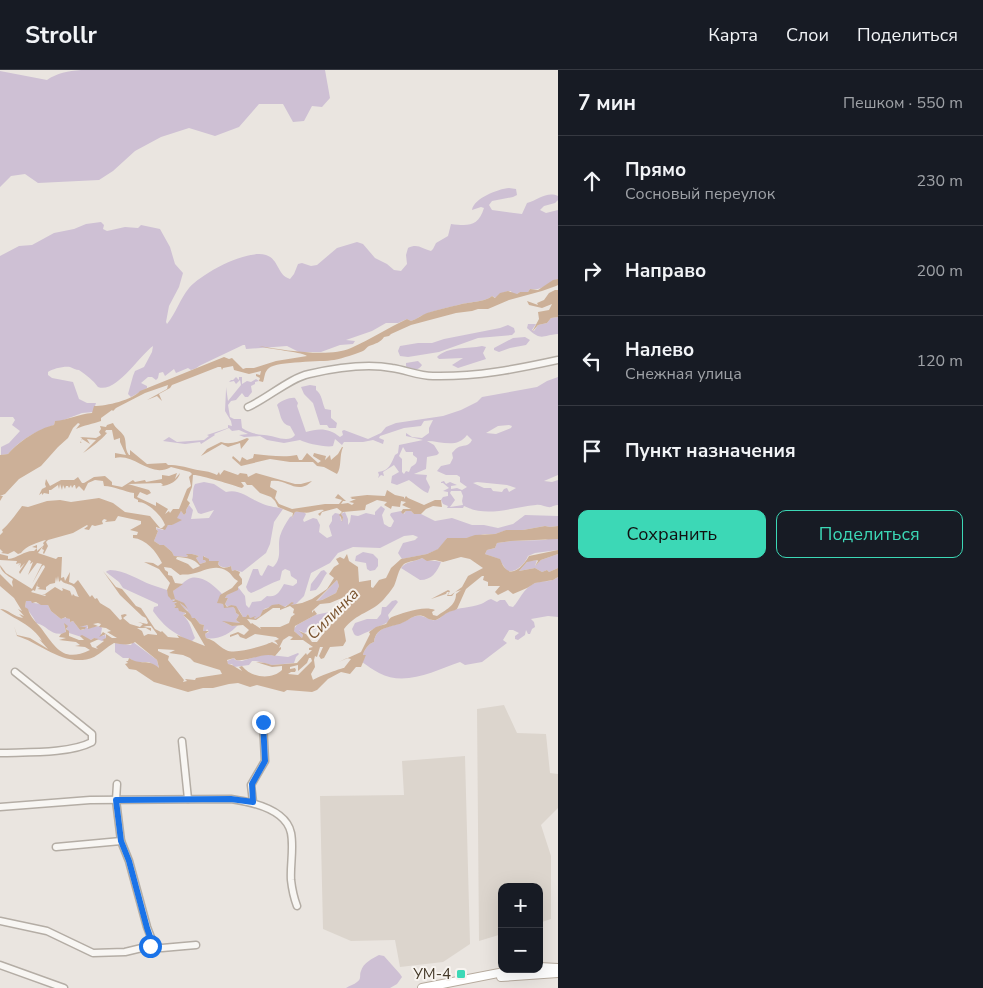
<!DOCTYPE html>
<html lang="ru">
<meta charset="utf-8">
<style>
:root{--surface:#171b24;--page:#242831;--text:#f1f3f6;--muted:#9ea1a6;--line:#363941;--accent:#3cd8b6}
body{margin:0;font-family:"Nunito Sans",sans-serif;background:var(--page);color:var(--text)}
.controls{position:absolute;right:15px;bottom:15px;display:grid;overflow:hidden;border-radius:10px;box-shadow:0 5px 20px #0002}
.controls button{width:45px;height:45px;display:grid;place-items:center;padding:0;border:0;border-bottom:1px solid var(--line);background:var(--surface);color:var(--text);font:25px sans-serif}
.stop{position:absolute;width:15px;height:15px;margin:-11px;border:4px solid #1a73e8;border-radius:50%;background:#fff}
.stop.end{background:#1a73e8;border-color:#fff;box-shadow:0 1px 5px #0008}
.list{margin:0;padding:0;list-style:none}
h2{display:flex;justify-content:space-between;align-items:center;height:65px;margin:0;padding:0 20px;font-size:21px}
h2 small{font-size:16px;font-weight:400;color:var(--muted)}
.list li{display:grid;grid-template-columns:32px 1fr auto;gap:15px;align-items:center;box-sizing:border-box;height:90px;padding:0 20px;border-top:1px solid var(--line)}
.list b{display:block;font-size:19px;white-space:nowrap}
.list p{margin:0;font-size:16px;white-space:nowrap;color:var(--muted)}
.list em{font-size:16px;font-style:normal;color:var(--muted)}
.actions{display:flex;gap:10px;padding:15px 20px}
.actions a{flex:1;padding:11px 0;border:1px solid var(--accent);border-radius:10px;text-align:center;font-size:18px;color:var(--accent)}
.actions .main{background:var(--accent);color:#111}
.icon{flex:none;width:28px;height:28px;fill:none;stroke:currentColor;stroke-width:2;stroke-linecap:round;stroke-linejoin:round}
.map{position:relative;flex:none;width:558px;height:918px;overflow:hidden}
header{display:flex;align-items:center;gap:30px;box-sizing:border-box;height:70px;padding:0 25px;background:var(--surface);border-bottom:1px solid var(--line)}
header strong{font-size:24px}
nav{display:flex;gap:28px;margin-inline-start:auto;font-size:18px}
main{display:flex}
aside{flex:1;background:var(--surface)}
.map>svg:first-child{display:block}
</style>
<header>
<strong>Strollr</strong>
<nav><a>Карта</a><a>Слои</a><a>Поделиться</a></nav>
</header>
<main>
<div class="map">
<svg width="558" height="918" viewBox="0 0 558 918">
<rect width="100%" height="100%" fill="#eae5e0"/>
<g fill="#dcd5cd">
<path d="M504,635L517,663L546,664L550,703L558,704V738L541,755L551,786V849L539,853V817H502V864L479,871L477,639Z"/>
<path d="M465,686L470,874L443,892L400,897L395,870L351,871L323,859L320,726L404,725L402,691Z"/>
</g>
<g fill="#cec0d4" fill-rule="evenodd">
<path d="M81,0H325L330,28L322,37L312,36L304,51L293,52L283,34H259L239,57L215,66L189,58L161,67L135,81L113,101L99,110L38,113L25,104L11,106L0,117V1L47,10C57,3 68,1 81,0Z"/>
<path d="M509,118L516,119L517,125L513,127L492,131L489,135L492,140L522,144L527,133C538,130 547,121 558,126V130L555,133L544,136L540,140L546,143L558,140V209C546,212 545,221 530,219L528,222H520L517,224H512L511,221C504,221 501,224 496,228L492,226C486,232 467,232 458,235C446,238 432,241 421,246C417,248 415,250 411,251L407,249L398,253H386L372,261L346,270L355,271L353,274L340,275L321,282H299L287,276L246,279L245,275H243C229,282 215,288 201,295C197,297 196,299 191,300L188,298L176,303L174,299L165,306L163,302L159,303L158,308L156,310L152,307H148L141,313L147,316V318L131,327L128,324L133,306L135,301L144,297L152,282L153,276C140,285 116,324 98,317C93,310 86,305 79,300C76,300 73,298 70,297C64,296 52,299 48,302V305L52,308L73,312L79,329L87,333H96L93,342L82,343L61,351H55L54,355C37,361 19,370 8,384L1,385V377L9,373L20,361L12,355L15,350L13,347H0V186L19,176L32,175L54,163L74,159L86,154L101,152L104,155L103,159L107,161L125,157L138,158L141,155L160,159L170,177L175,194L183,203L179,217L169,236L166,252L167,254C176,243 180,229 189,218C202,203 247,179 266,185C279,189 277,205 290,209L294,204L298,194L302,193L311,196L317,195L337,178L357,172L363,174L375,188L387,194L394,200L401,201L407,194L406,185L408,178C418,173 422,179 431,181L433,179L436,173L448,166L451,154C468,156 478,157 484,138L481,137L472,140C474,128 498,119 509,118Z"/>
<path d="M558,247V264C542,265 542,272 527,258L528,254H536L532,260L534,261L538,255L547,253L551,248Z"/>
<path d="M508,255L514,258L515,262L512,265L478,268L439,282L408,287L400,286L398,281L400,276L418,273H432L444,269L500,258Z"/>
<path d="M525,267L530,270L526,275L510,278L499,282L494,280V278L513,268Z"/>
<path d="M482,276L486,277L483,283L486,289L458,298L452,295L463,288L439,289L437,287C448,276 468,279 482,276Z"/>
<path d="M418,291L422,295C419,301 405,303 406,293Z"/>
<path d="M236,307L239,310V307H242V314L247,311L251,312L256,309L259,311L255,312V314L251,316L252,322L248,327H245L242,323L236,330L231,331L228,335L230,347L234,349H241L242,358C250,363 255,364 264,365C274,365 288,374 295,365L290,356C280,354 281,344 277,335C280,331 291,327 295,328L298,333L297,336L306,362C319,358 329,358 340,367L343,365L342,361L344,360L368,369L381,363L386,357L396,353L443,346L461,340L477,332L482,327L537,317L547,311L558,307V405L544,411L552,412L558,410V435C555,435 553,436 551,437C547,438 541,434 536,435C512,437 487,448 464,436L463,438H447L448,436L443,434L441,430L443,427L448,426V422L443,421L449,418L443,413H441V412L444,411L446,414L450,412L457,415L451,416V419L457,418L462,420L467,417L460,412V407L457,405H446L437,401L441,396L450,394L453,388L452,383C454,381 455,379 457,378C463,374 468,378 472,370L467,365C457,379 441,371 427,371L434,375L439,383L437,385L427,387L426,399L414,404L427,405L426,409L430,417L428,423C423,422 414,413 409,410L397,415L391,413L392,406L399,402L394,395L383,402L384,406L381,405L378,408L379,405L378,402C389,401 391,394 395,385L398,383L399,375L423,370L406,366V363L412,367L422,368L429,363V358L433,350L424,351L421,356L404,358L380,366L379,368L384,370L383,374L373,370L363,372H344L342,375L335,369L333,376C327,378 305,373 300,370L284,373L267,370L260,366L244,367L239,365L248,364L239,360L232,361L229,358L214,364L215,365L201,374L200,372L185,374L163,371L169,367L177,372L204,370L209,366L207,365L228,358V355L232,356L231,351L225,341L226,320V317L228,331L241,315L240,310L236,314L234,311L229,312L231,310H233ZM509,355L512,356L511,358L496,364L486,363L498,356ZM403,377L406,382H413V385L417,388C417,394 415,394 411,397L409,402L406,401L404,404L402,402V389L399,386ZM477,412L507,415L516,418L509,422L507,418L504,419L502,422L493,421L491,418H484L473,413ZM451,421H461L463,426L462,431L463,435L450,437L455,430L450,423Z"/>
<path d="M310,315L316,316V320C322,324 322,332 325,339L331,340V348L337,353L336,358H329L327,355H320L313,333L304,324L301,317Z"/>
<path d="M204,412L214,414L226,422C240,418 251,430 263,434C270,437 277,437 283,439L274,452L270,474L266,483L242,502L235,500L232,501L231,496C226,498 221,498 218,494L219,491H209L208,489L204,486L203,490H205L206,492L200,494L196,488L199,486L192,484L187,485L188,486L186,487L174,486L172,482L164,475H160L154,471L158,461L156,458L163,460L168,455C178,456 175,446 181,441L184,445L186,443V440L189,435L193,440L191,449L209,448L214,440L201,444L198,443L192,430C194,425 192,419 195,414Z"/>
<path d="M381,436L385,439L382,445L384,454L389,457H391L394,451L390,445L391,443L401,441L404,444L406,441H411L414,444L419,443L435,451L452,448L472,455H484L498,458L513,454L525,445L558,446V456L550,457L545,456L523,460H507L495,464H485L466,468H447L439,479L427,484L402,489L398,483L403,473L415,470L418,467L413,465L404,466L380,478L353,477L338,483L330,493L311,503L304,526L295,535H291L293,532L284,537L279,534L264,539L260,546L255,549H253L255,547L250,548L248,544L246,548L243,547L239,540L231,535L228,537L225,534L228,528H225L227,525L238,519V517L245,526L246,535L249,538L252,532L261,531L267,526C277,528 280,521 284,514L293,516L297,513V510L291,506L290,501L285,499L282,501L280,510C270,513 262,519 251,523L248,521L246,517L253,499H258L260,505L262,506L268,495L273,497C283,488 277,477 280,466C282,459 286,453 290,447L292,446V448L295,442H304L306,444L303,450L304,452L313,448L317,449L320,455L319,462L327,468L332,466L329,456L332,451V446L335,443L340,444L341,451H342L343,447L341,444L345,442L348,449V455L350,452L351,445L358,446L366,443L375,445V442Z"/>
<path d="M551,468L558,469V480L535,483L528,486C525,494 516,503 507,501L499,489L485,484L487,480L495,478L497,473L511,471L545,470Z"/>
<path d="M363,482L373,484L378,489V496L375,500L370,501L367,499L366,493L355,491L356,486Z"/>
<path d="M558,484V498L549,502L547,500L542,502L535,498L519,501L528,491L537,490L535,496L541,490Z"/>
<path d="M422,488C429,492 434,490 441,492C437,502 432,510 420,510L401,498C406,491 415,492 422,488Z"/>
<path d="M110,500C125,500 138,510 152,515C157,517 162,518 167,520L171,530L174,528L173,521C179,517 186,509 191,508C202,505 215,516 222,524L218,533L223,534L224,537H233L235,539L236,543L239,545L236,550L240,553L224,552L232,556L238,555C230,564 218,570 206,568L205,564L209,562L207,559L206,561H203L204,555L200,554L195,548H192L187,540L182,537L180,533L188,539L181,532L175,529L173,531L177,533L174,534L176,536L174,538H178L180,541L186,543L183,545C191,553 191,559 195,568L191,572C173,562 165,558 153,541L154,537L158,536V534L123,518L119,512L106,502L107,501Z"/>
<path d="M321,501L324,500L327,503C323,508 321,515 316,520L310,521L311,514Z"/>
<path d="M558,507V547L548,546L531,549L534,552L535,557L532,559L530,564H528L526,560L525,565L518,570L515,569V566L519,563L513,560H509L503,570L507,573L482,592L465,595L460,592C434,601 405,617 379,603C373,600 368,596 362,592L366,585H363C364,580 369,573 374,572C376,556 392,557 403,552C410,550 412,545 421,546C425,546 430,551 435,550C440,550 443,544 448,542C459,537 470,538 481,534C484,533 487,530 491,529L497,532L500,530H505L509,536L513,537C520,530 523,518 535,513C543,510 551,513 558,507Z"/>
<path d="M337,510L339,516L336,523L322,530L317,531Z"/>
<path d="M30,530L34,533L48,535L51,541L61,549L67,547L70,549V552L73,551L80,560H83L86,557L81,558V556L86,555L88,556L87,558L100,556L102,558L101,564L103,566L105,564L106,568L102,571L94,568L91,570L69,563L64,553L66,563C50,567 49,556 36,553C35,549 28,540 25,537L26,531Z"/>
<path d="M396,530L398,532L388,545L390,551L388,552C387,553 361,565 358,566C356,566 355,565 354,564L352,559L355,553L367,549H377L381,544L382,537H386L392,531Z"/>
<path d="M334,541L338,543C325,563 322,555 304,563L299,560L303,565L302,568L293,560L297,555L315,545Z"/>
<path d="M133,572L157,590L159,599L149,592H135L129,588H123L115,582V573L131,575Z"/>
<path d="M298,583L299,584L296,587L294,593L272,595L256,591H252L249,595L234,597L232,594L228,595L227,591L234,588L235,590L242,591L261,585H270L288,587Z"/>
<path d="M379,885L384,886L400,904L402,907L397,914L390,918H346C350,915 354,915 357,912C362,909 359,905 361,901C363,893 373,888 379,885Z"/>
</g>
<g fill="#ccb098" fill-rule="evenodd">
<path d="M558,209V215L556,216L542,221L509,230L488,239H478L472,241L456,243L411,255L391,264L389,266L384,267C381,272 375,274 369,276C367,277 365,280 363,281C355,284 344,288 334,290C321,292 278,291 269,298C264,302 265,307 263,312L259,311L260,308L256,306V304L260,305L261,301L249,304L234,300L233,296L223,298L222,300L221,297H218L172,315L170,318L159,324L162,331L157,326L147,330L167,319L168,315L145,323L116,338L113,341L112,340L101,348V351C93,354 84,355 76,359L80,354L78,353L73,358L68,368L58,377L41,396L19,409L5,424L0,426H3L0,431V385L8,384C17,373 39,358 54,355L55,351C68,350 79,344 92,343L94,336C107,336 132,330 140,321L224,287L229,289L232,288L243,299L246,298H254L276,291L307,286C299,281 271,280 259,276C284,280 329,288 351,278C371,269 388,258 407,249L411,251C417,249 422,245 427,243C437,240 448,237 458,235C467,232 486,232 492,226L495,228L500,223L508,221L517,224L520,222H528L530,219L538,220L553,210Z"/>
<path d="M555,220H558V247L551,248L547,253L538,255L532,262L539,249L538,242L549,240L552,234L542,238L529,235L527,231L538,235L537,233L544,230L549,223Z"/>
<path d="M113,353C115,358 121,361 124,366C127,373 124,378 129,385H130V380L147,394L166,393L168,395C178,395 185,397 193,399C201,401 210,401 217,405L219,402L220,405L224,400L238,405L240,403L247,404L248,407L256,403L295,414H301L312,411C297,426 287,408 271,411L270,417L277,421L275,428L279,434L292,439L325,434H339L342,430L335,428L338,424L346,431H343L341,434L348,433L352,435L354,433L349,432L356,429H351L352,428L350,427L367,425L385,426L387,420L395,425L404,427V429L406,426L408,428L424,435L435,430H441L442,437L433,436L426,439L421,444H414L411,441H406L403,444L401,442L403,439H411L402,435L406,432L401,431L400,437L392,436L391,439L384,435L387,432L377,430L366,435L365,440L343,442L341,444L343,447L342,452L341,447L339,445L342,442L337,438L322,442L320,446L318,444L324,440C318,439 316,441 311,442C305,444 300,441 295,442L292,448L293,443L278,437L275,431L271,427L260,423L252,415H247L245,412H241L244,416L242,418C233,415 198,404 193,405L192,417L187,430L190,433L186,440V443L184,445L181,441L177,448L182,450L172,455H168L165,460L156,457V459L158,461L154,471L160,475H164L172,482L174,486L186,487L188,486L186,484H192L199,486L196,488L200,494L206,492L205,490H203V486L209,489V491H219L218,494C221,499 226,498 231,496L232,501L235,500L240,502L239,505L242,509V514L238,517V520L227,525L225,528H228L225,534L227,537L231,535L236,536L243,547H246L248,544L250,548L256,546L254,548L255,549L260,546L263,540L268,538L272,535L279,534L285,537L292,532L294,533L291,535L302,533L312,529L327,519L334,508L329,504L334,497L339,494L336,489L340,487L344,489L347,484L349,491L358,497L359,512L371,510V517L373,518L379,510L386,508L391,498L401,489L427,484L438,479L447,468H466L475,465L495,464L506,460H523L545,456L550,457L558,456V469L511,471L497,473L495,478L487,480L485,484L500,489C502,493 503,497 507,500C515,506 526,492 529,486L558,480V484L541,490L535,496L538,491L537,490L527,492L519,501L535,498L542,502L547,500L549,502L558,498V507L553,510L535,513L527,518L513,524L508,520L498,525L495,522L500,516H488V512L483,510L484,506H482L466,519L457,539C454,541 450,541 447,543C443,545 438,551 433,550C429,550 426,547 423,546C414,544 411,549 404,552C393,558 376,555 374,572C369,573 364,580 363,585H366L361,597H356L350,604L341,602L328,609L317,620L312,622L287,620L284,622L257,615L250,617L238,613L229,614L213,618H203L188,622L154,612L136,600L129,599L125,594L128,593L126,591H128L129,588C140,596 148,588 159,598L157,590L135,572C129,576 121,574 114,573C107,577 101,583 94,587C66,599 41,573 17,566L14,556L17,565L30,568L48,579L39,569L42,571C33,555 14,549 0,539C8,539 14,547 23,548L19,544L24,546L18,539L22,541L14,528L0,516V504L13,517L12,512L13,509C8,506 0,501 0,495L6,503L32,519L45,497L44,495L42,496L32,514L42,494L37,493L28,505L33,492L30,494L31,491L29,490L20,504L19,502L25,493L20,498L21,493L18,496L20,493L16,494L17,491L0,490V484L8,486V489C18,488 25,480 34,481L37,478L32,477L37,475V481L44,475L43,473L46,470C38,472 26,476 21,483L18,484L14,481L8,484L1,483L3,482L0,479V465L3,462L2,460C8,455 17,443 22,436L28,437L47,431L60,430L71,432L99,428L113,433L125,442L150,446L160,458H162L165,455C162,446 148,432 138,432V430L134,428V423C125,422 114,416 104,416L103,411L95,410L88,413L84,421L79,416L76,419L75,415H74L72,418L71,415L69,418L68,416H66L65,419L63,415L62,420L60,414L59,419L58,415L51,420H49V424L44,423L42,425V423L39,425L42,419L46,417L45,414L46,409L50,416L61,410H74L78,407L82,413H84L94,407L105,406L112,412V415L122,417L133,410L135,412L145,410L146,412L162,409V405L169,406L177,403L175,409L180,403C179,410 169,416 161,416L163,415L161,413L128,414L149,420L151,423L147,425L140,422L137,427L156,436V432L168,439L165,444L169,441L170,443L173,439H179L187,419L191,416L189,407L192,404L190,402L171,397C150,409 135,383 115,388V383L126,385L120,372V368L114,370L112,360H106L105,362L107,363C101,370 91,378 83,383L96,370L87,369L90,374L82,369L80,372L82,373H80L82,368L80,367L96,368L101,365L99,362L101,359L100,356L106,357L107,355ZM118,446L141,451V454L130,460L138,462L137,465H133V468C146,469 156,481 162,493L158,496L153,493L144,492L159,499L170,513L167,520L168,526L170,528L171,530L174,529L175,530L172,532H177L174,534L176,536L174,538H178L179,541L186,543V544L183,545L191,552L205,576L177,565L179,568L168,567L162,561L161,562L155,559L141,538L136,536L122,519L116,517L103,501L120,525L142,546L146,548L148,553L147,554L138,552L132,553L138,552L143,554L140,557L130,554L123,548L127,545L125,544L121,545L122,549L120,550L110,539L100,533L97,528L95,529L92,525L90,527L78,510L74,514L69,512L70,502L65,511L64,507L61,508L62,487H58L56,489L38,483L43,476L42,479L44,480L43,483L44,484L48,476L46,472L48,470L73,463L87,455L88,456L84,459L89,460L92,455L95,456L103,454L102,451L104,449L107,450L105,452L115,451ZM177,487C188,488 193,488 200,496L193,499L188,494L176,489ZM461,487L470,489L483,498L468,506L462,517L451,525H448L450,521L448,520L431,529L446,524L447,522H449L447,526H452L455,522L461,520L456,524C456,536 445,540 437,546L433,545L432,542L435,540C424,535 402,543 392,547C389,548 388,552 386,554L376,557L369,562L370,564L361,582L339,592L347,588L351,589L344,598C341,598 315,608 313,610L311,604L315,597L314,590L315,586L317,587L320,577H323L319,586L321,589L324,588L330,577L343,576L346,571L344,559C356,543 373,542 384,529C387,525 391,521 394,516C397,510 398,499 404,494C409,491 417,491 422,488L427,491L435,490L443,492ZM164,497L171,498L180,505C183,504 187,505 191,504C203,502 215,493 227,501C232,504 233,509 238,511L232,518L220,525L217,533L223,534L224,538L233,537L235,539L236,543L239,545L236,550L240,553L222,551L232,556L243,555L249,560L244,565L238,562L230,565V567L238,564L240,567L246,569L255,564L276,567L279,569L274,571L276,572L278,575L272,572C263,576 235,585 226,580C218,576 215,570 206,568L205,564L209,561H203L204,555L200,554L195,548H192C190,541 183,539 180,533L188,539L184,533L175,529L173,521L183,514L175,513L172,506L168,505V502L165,500ZM58,506L59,512L61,510C64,514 66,513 71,515C77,518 76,523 79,527L75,526L73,524L72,526L70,521L62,518L63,520L62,521L55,517L45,524H42L46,525L45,526L31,522L33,520L35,521L38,512L37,516L40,518L37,519L46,520V517L50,514L55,513L56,507L57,512ZM337,510L339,516L336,523L322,530L316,531ZM342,528L343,529L338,534L337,538L340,540V543L327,559L315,565L318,567V565L323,564L317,572H312L306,564L299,561L303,565L302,568L294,561L295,556L317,544L314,540L312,543V541L320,534L330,533ZM31,531L32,533L36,532L41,535H48L51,541L61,549L66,547V548L70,549V552L73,551L80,560L85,559L86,557H80L87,555L88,556V559L98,556L93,554L98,553L101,554L99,557L106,558L111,561L107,562L117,568H112L103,562L99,567L106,564V568L102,570L104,571L96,577L98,579L92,577L90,573L99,569L94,568L91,570L82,565L80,566L84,570H79L69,566V561L66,559L68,556L64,553L66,562L61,564L59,567L66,568L59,570L76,572L80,575L75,576L85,577L90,580C63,593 56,578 41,558C36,552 30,547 28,539L25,537L26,531ZM290,536L294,539L293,543L295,544L291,547L289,553L280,557H260L261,559L252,553L251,554L247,549L256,550L273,538H280V540ZM147,556H151L157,564V565L148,564L144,566L142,561L137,558H146L151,561V558L143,557ZM289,566L293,567L290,570H303L313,577L309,578V580H312L307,585L306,583L297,593L272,595L265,593L256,592L272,597L282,596V600C272,610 251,608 242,596L239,597L242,601L232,595L228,594L227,590L234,588L236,590C249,592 262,582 275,586L281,579V577L279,578L283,570ZM158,579L175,580L169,583L183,585L190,588L194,592L220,600L222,604L196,608L195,610L185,609L187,611L183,612L184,610L168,590L169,586L158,581ZM309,588H311L312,591L298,605L288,604L291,602H295L296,600L295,598L290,599V597L298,595V601L307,593Z"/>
<path d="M247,368L249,369L241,379L240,373L228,377L222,374L201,386L207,379L221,372C230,375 238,372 247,368Z"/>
<path d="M342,377H343C339,386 342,397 337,404L324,397L317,396L313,392H290L270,389L241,396L232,388L233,386L240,392L242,387L247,390L253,388L254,384C268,385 283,388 297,385L299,390H302L307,383L318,393L321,391L313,386L314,383L326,386L325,390L330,385L331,390L338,384Z"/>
</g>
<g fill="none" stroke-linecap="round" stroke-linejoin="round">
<defs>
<g id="minor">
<path d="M248,337C268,328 290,308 309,304C335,298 365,293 392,298C406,300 419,306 433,306C476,307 517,299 558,290"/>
<path d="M182,671L188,729"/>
<path d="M0,683C27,682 69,684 92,672V664L15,602"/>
<path d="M117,714L116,730L121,771L129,791L147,857L155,878"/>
<path d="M253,732L251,715L265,691L263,652"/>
<path d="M0,737L90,730L231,729C252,732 286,739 291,763C294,778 290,795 291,810C292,819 294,828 297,836"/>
<path d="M56,777L121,771"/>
<path d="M0,851L47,861L93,883L125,882L150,876L162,878L196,875"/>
<path d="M0,895L64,918"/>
</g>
<g id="major">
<path d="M539,897L558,898"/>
<path d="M501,907L558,903"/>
<path d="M422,918L519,899"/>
</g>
</defs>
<use href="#minor" stroke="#b4ada5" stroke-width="9"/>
<use href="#major" stroke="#b6ab9e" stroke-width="10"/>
<use href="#minor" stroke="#f8f6f3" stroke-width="6"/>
<use href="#major" stroke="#fff" stroke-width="8"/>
</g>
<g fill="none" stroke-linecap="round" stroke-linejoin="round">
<path stroke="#1a73e8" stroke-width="6" d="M150,876L154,878L147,858L129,791L121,771L116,730L231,729L253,732L252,714L265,691L263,652"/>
</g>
<rect fill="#3cd8b6" stroke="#f7f3ef" stroke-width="2" x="456" y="899" width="10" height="10" rx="2.5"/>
<g text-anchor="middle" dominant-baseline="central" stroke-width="4" stroke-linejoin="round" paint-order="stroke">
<g font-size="15" fill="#423727" stroke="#f7f3ef" text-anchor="end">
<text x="451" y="904">УМ-4</text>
</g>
<g font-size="16" font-style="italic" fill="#79532e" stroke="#f7f3ef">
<text transform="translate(333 544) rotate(-45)">Силинка</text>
</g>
</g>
</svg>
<div class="controls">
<button>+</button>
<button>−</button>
</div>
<div class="stop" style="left:150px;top:876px"></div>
<div class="stop end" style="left:263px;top:652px"></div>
</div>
<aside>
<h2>7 мин<small>Пешком · 550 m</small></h2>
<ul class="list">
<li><svg class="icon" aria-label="ahead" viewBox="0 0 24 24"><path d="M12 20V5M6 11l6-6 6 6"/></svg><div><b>Прямо</b><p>Сосновый переулок</p></div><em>230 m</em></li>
<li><svg class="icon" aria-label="right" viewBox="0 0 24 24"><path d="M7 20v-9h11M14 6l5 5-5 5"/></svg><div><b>Направо</b></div><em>200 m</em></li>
<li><svg class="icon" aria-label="left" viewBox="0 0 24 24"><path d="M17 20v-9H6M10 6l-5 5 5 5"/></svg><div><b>Налево</b><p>Снежная улица</p></div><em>120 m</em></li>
<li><svg class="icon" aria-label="arrive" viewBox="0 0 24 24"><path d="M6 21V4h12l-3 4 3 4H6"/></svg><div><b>Пункт назначения</b></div></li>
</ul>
<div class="actions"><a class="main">Сохранить</a><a>Поделиться</a></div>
</aside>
</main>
